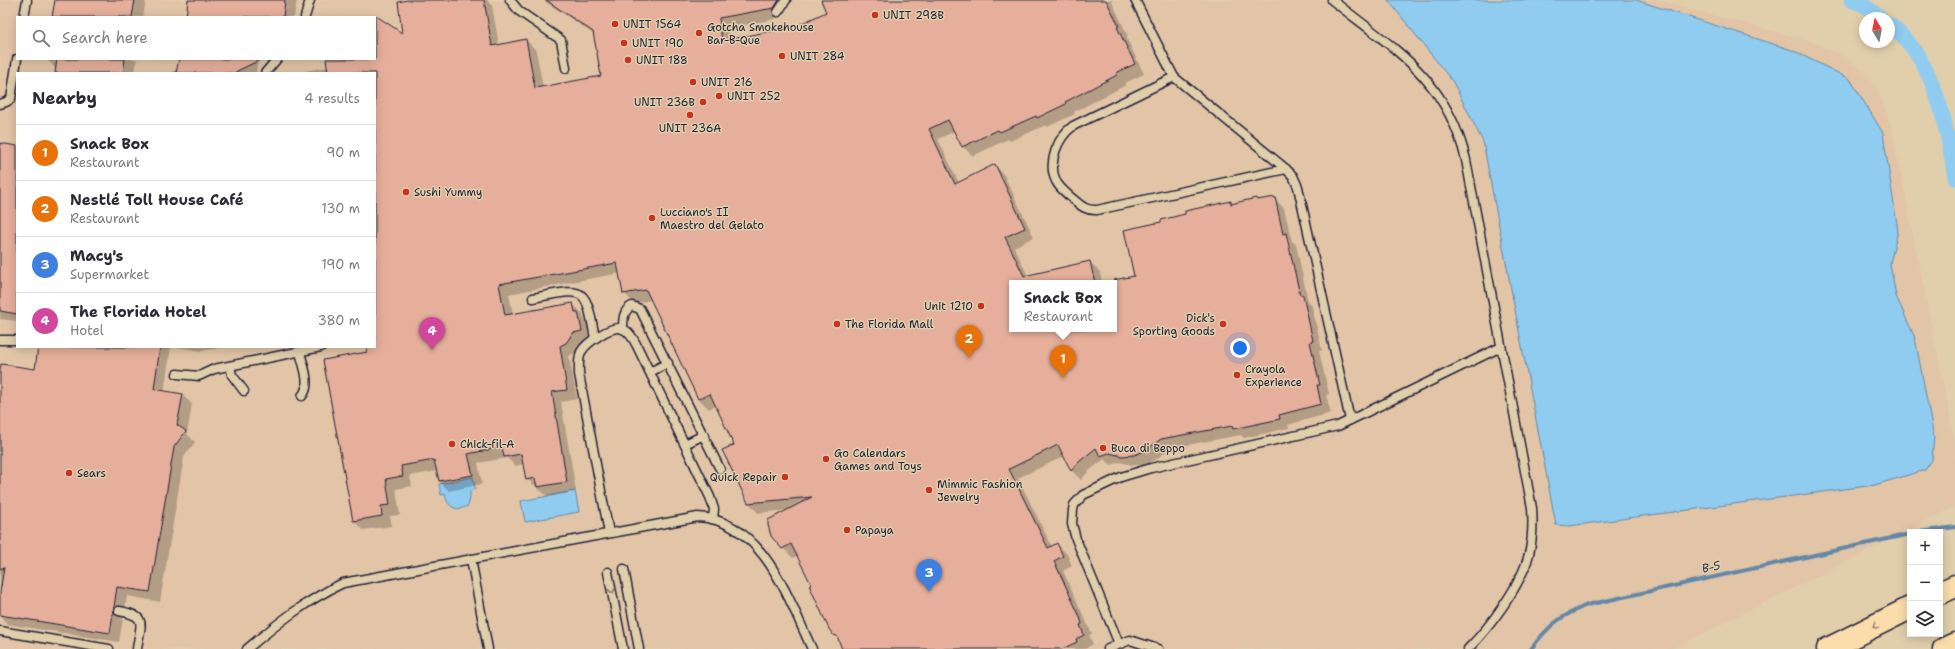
<!DOCTYPE html>
<meta charset="utf-8">
<style>
:root{--surface:#fff;--page:#f7f7f7;--text:#2b2b33;--muted:#7c7c81;--line:#e1e1e2;--accent:#2563eb}
body{margin:0;font-family:"Shantell Sans",sans-serif;background:var(--page);color:var(--text)}
.controls{position:absolute;right:12px;bottom:12px;display:grid;overflow:hidden;border-radius:0px;box-shadow:0 2px 10px #0003}
.controls button{width:36px;height:36px;display:grid;place-items:center;padding:0;border:0;border-bottom:1px solid var(--line);background:var(--surface);color:var(--text);font:20px sans-serif}
.compass{position:absolute;left:1859px;top:12px;width:36px;height:36px;border-radius:50%;background:var(--surface);box-shadow:0 2px 10px #0003;rotate:350deg}
.you{position:absolute;left:1240px;top:348px;width:14px;height:14px;margin:-10px;border:3px solid #fff;border-radius:50%;background:#1a73e8;box-shadow:0 0 0 6px #1a73e833}
.badge{display:grid;place-items:center;width:26px;height:26px;border-radius:50%;background:var(--accent);color:#fff;font-size:13px;font-weight:700}
.pin{position:absolute;translate:-50% -33px;filter:drop-shadow(0 1px 2px #0008)}
.pin::after{content:'';position:absolute;top:21px;width:14px;height:12px;background:inherit;clip-path:polygon(0 0,100% 0,50% 100%)}
.popup{position:absolute;left:1009px;top:280px;width:108px;height:52px;box-sizing:border-box;display:grid;place-content:center;border-radius:0px;background:var(--surface);filter:drop-shadow(0 1px 3px #0005);font-size:13px;white-space:nowrap;color:var(--muted)}
.popup b{font-size:15px;color:var(--text)}
.popup::after{content:'';position:absolute;left:50%;top:100%;margin-left:-8px;border:8px solid transparent;border-top-color:var(--surface)}
.list{margin:0;padding:0;list-style:none}
h2{display:flex;justify-content:space-between;align-items:center;height:52px;margin:0;padding:0 16px;font-size:17px}
h2 small{font-size:13px;font-weight:400;color:var(--muted)}
.list li{display:grid;grid-template-columns:26px 1fr auto;gap:12px;align-items:center;box-sizing:border-box;height:56px;padding:0 16px;border-top:1px solid var(--line)}
.list b{display:block;font-size:15px;white-space:nowrap}
.list p{margin:0;font-size:13px;white-space:nowrap;color:var(--muted)}
.list em{font-size:13px;font-style:normal;color:var(--muted)}
.icon{flex:none;width:22px;height:22px;fill:none;stroke:currentColor;stroke-width:2;stroke-linecap:round;stroke-linejoin:round}
.map{position:relative;flex:none;width:1955px;height:649px;overflow:hidden}
.search{position:absolute;background:var(--surface);box-shadow:0 2px 10px #0003;left:16px;top:16px;width:360px;height:44px;display:flex;align-items:center;gap:10px;box-sizing:border-box;padding:0 14px;border-radius:0px;color:var(--muted);font-size:15px}
.panel{position:absolute;background:var(--surface);box-shadow:0 2px 10px #0003;left:16px;top:72px;width:360px;height:276px;border-radius:0px}
.map>svg:first-child{display:block}
</style>
<div class="map">
<svg width="1955" height="649" viewBox="0 0 1955 649">
<rect width="100%" height="100%" fill="#e1cfac"/>
<filter id="ink" filterUnits="userSpaceOnUse"><feTurbulence type="fractalNoise" baseFrequency=".025" numOctaves="2"/><feDisplacementMap in="SourceGraphic" scale="8" xChannelSelector="R" yChannelSelector="G"/><feConvolveMatrix kernelMatrix="1 2 1 2 8 2 1 2 1" color-interpolation-filters="sRGB"/></filter>
<g filter="url(#ink)">
<path fill="#e2c5a7" fill-rule="evenodd" d="M0,0H1657L1810,41L1843,55L1866,73L1879,93L1888,116L1894,139L1955,441V507L1673,649H0ZM17,17H375V59H17ZM17,73H375V347H17ZM1012,283H1114V329H1012Z"/>
<g fill="#90ccf0" stroke="#6488a8">
<path d="M1388,0H1636L1792,50L1850,79L1883,133L1898,231L1890,263L1896,296L1915,338L1934,437L1932,460L1925,470L1875,485L1569,526L1556,525L1483,142L1453,82Z"/>
<path d="M473,477L475,489L470,491V499L468,506C456,512 447,507 445,494L441,495L439,484Z"/>
<path d="M575,491L579,512L525,522L521,501Z"/>
</g>
<g fill="#0003" fill-rule="evenodd">
<path d="M56,0H146L143,17H53Z"/>
<path d="M189,0H297L294,17H187Z"/>
<path d="M412,0H487L492,5L499,45L526,40L536,50L543,87L602,77L595,35L543,0H788L775,19L728,28L730,41L796,27L828,13L822,0H1113L1112,2L1128,36L1126,37L1144,74L1125,83L1126,85L1074,112L1075,114L1047,127L1046,125L1010,141L1008,139L973,156L963,147L955,131L938,139L959,183L995,165L1004,175L1034,237L1014,247L1028,276L1090,262L1100,272L1102,283L1135,277L1162,222L1231,202L1233,205L1274,198L1284,208L1292,241L1296,244L1308,301L1312,306L1322,351H1319L1329,394L1326,395L1331,413L1288,425L1289,428L1244,438L1241,435L1171,448L1155,460L1144,465H1132L1120,462L1111,465L1104,459L1089,471L1081,480L1072,471L1065,456L1018,478L1052,547L1057,544L1067,554L1072,566L1063,571L1092,634L1089,635L1093,644L1085,649H843L798,555L793,558L783,548L789,510L758,513L749,503L736,445L716,405L709,409L699,399L652,300L634,303L624,293L620,273L509,294L513,315L573,304L583,314L584,319L587,322L591,341L583,342L575,353L569,356L577,399L561,402L576,491L548,497L527,479L524,464L515,466L507,458L478,463L482,484L449,491L439,481L438,471L410,476L412,486L396,489L400,515L390,516L392,526L363,530L354,521L368,353L367,347H375V73L299,72L328,67L327,59H375V20L403,35ZM1012,283H1114V329H1012Z"/>
<path d="M47,59H137L134,73H56V69Z"/>
<path d="M180,59H258L256,73H171L178,68Z"/>
<path d="M0,144L17,147V321L0,319Z"/>
<path d="M39,347H171L164,392L182,395L192,404L187,434L195,442L184,457L160,602L127,596L119,642L7,624L0,616V376L35,370Z"/>
<path d="M176,347H223L201,351Z"/>
</g>
<g fill="none" stroke-linecap="round" stroke-linejoin="round">
<g stroke="#6488a8" stroke-width="4">
<path d="M1919,532L1955,527"/>
<path d="M1531,649C1549,625 1559,617 1587,605L1910,534"/>
</g>
<g stroke="#90ccf0" stroke-width="15">
<path d="M1851,0L1864,5L1881,18"/>
<path d="M1889,24C1936,60 1946,124 1955,178"/>
</g>
</g>
<g fill="#e5af9b" stroke="#22223b">
<path d="M55,0H135L132,17H52Z"/>
<path d="M188,0H285L283,17H186Z"/>
<path d="M407,0H484L492,46L526,39L535,88L601,76L593,32L546,0H779L774,8L719,18L722,41L796,26L826,12L821,0H1106L1119,26L1117,27L1135,64L1116,73L1117,75L1065,102L1066,104L1037,118L1036,116L1000,132L998,130L962,147L948,120L929,129L955,184L995,164L1025,228L1005,237L1024,276L1090,261L1095,283H1012V329H1114V280L1134,276L1124,230L1161,222V220L1185,214V211L1231,201V204L1256,198L1257,200L1275,197L1283,234L1286,233L1300,295H1303L1313,341L1310,342L1320,385H1317L1321,404L1279,415L1280,419L1233,429L1232,426L1161,439L1145,451L1134,455L1122,456L1109,453L1100,456L1096,448L1080,461L1071,471L1058,445L1009,469L1048,548L1057,543L1063,556L1054,561L1080,617L1082,624L1080,625L1084,635L1076,639L1077,642L1062,649H842L837,636L833,635L829,629L809,585L811,584L791,544L782,549L771,536L768,525V520L812,497L748,503L722,450L734,445L710,394L698,399L646,290L623,294L617,263L499,284L505,315L573,303L575,312H578L582,331L573,333L566,343L560,346L567,390L552,392L567,482L537,487L535,478L526,480L521,454L504,457L502,447L468,454L473,475L439,481L434,460L401,466L403,476L386,479L390,505L381,506L382,516L353,521L323,360L367,352L366,347H375V73H328L326,59H375V15L402,33L398,2Z"/>
<path d="M57,59H125L123,73H55Z"/>
<path d="M179,59H262L237,71V73H176Z"/>
<path d="M0,143L17,146V314L0,311Z"/>
<path d="M38,347H160L154,389L183,394L177,425L186,431L174,447L150,592L117,587L110,633L0,615V593L4,567L0,569V370L1,364L35,369Z"/>
</g>
<g fill="none" stroke-linecap="round" stroke-linejoin="round">
<defs>
<g id="lane">
<path d="M510,0L519,11L561,40L566,68"/>
<path d="M1135,0L1174,77L1286,169L1293,176L1298,187L1350,420"/>
<path d="M1332,0C1394,49 1447,78 1466,160L1532,508C1533,523 1533,538 1529,554C1522,584 1490,627 1468,649"/>
<path d="M778,12L786,0"/>
<path d="M24,17L27,0"/>
<path d="M305,17L310,0"/>
<path d="M265,73L277,59"/>
<path d="M1174,77L1073,126C1058,137 1047,162 1056,181C1059,188 1066,193 1073,199C1080,205 1086,211 1097,210L1286,169"/>
<path d="M0,104L6,102L11,99L17,59"/>
<path d="M533,298C586,288 585,285 595,338"/>
<path d="M623,329C623,320 623,310 632,306L640,309L720,469"/>
<path d="M0,340H17"/>
<path d="M300,352C303,365 312,385 302,396"/>
<path d="M230,366L232,375L244,391"/>
<path d="M650,372L668,363"/>
<path d="M177,374L199,376L214,369L321,347"/>
<path d="M685,444L704,435"/>
<path d="M609,533L579,374C579,367 578,359 581,352C586,343 612,324 623,329C630,332 634,340 637,346L710,497L714,509L713,519"/>
<path d="M471,559L488,649"/>
<path d="M624,569L639,649"/>
<path d="M608,572L623,649"/>
<path d="M119,611C149,616 140,624 137,649"/>
<path d="M0,631L109,649"/>
<path d="M1119,644L1076,539L1072,524L1073,510L1074,505L1083,495L1121,477L1151,468L1338,426L1501,347"/>
<path d="M247,649C278,623 307,600 343,583L698,517C763,520 789,600 812,649"/>
<path d="M1108,649L1130,640L1158,649"/>
</g>
<g id="highway">
<path d="M1940,593L1955,586"/>
<path d="M1828,649L1910,608"/>
<path d="M1944,649L1955,644"/>
</g>
</defs>
<use href="#lane" stroke="#22223b" stroke-width="11"/>
<use href="#highway" stroke="#22223b" stroke-width="25"/>
<use href="#lane" stroke="#e1cfac" stroke-width="8"/>
<use href="#highway" stroke="#fbddab" stroke-width="22"/>
</g>
<defs><path id="oneway-chevron" d="M-2-3.5L2.5 0L-2 3.5" fill="none" stroke-width="1.6" stroke-linecap="round" stroke-linejoin="round"/></defs>
<use stroke="#827874" href="#oneway-chevron" transform="translate(612 591) rotate(80)"/>
<use stroke="#8e8073" href="#oneway-chevron" transform="translate(1875 626) rotate(154)"/>
</g>
<g fill="#c8321e" stroke="#e1cfac" stroke-width="1.5">
<circle cx="875" cy="15" r="4"/>
<circle cx="615" cy="24" r="4"/>
<circle cx="699" cy="33" r="4"/>
<circle cx="624" cy="43" r="4"/>
<circle cx="782" cy="56" r="4"/>
<circle cx="628" cy="60" r="4"/>
<circle cx="693" cy="82" r="4"/>
<circle cx="719" cy="96" r="4"/>
<circle cx="703" cy="102" r="4"/>
<circle cx="690" cy="115" r="4"/>
<circle cx="406" cy="192" r="4"/>
<circle cx="652" cy="218" r="4"/>
<circle cx="981" cy="306" r="4"/>
<circle cx="837" cy="324" r="4"/>
<circle cx="1223" cy="324" r="4"/>
<circle cx="1237" cy="375" r="4"/>
<circle cx="452" cy="444" r="4"/>
<circle cx="1103" cy="448" r="4"/>
<circle cx="826" cy="459" r="4"/>
<circle cx="69" cy="473" r="4"/>
<circle cx="785" cy="477" r="4"/>
<circle cx="929" cy="490" r="4"/>
<circle cx="847" cy="530" r="4"/>
</g>
<g text-anchor="middle" dominant-baseline="central" stroke-width="3" stroke-linejoin="round" paint-order="stroke">
<g font-size="11" fill="#22223b" stroke="#e1cfac" text-anchor="start">
<text x="883" y="15">UNIT 298B</text>
<text x="623" y="24">UNIT 1564</text>
<text x="707" y="27">Gotcha Smokehouse<tspan x="707" dy="13">Bar-B-Que</tspan></text>
<text x="632" y="43">UNIT 190</text>
<text x="790" y="56">UNIT 284</text>
<text x="636" y="60">UNIT 188</text>
<text x="701" y="82">UNIT 216</text>
<text x="727" y="96">UNIT 252</text>
<text x="695" y="102" text-anchor="end">UNIT 236B</text>
<text x="690" y="128" text-anchor="middle">UNIT 236A</text>
<text x="414" y="192">Sushi Yummy</text>
<text x="660" y="212">Lucciano's II<tspan x="660" dy="13">Maestro del Gelato</tspan></text>
<text x="973" y="306" text-anchor="end">Unit 1210</text>
<text x="1215" y="318" text-anchor="end">Dick's<tspan x="1215" dy="13">Sporting Goods</tspan></text>
<text x="845" y="324">The Florida Mall</text>
<text x="1245" y="369">Crayola<tspan x="1245" dy="13">Experience</tspan></text>
<text x="460" y="444">Chick-fil-A</text>
<text x="1111" y="448">Buca di Beppo</text>
<text x="834" y="453">Go Calendars<tspan x="834" dy="13">Games and Toys</tspan></text>
<text x="77" y="473">Sears</text>
<text x="777" y="477" text-anchor="end">Quick Repair</text>
<text x="937" y="484">Mimmic Fashion<tspan x="937" dy="13">Jewelry</tspan></text>
<text x="855" y="530">Papaya</text>
</g>
<g font-size="12" font-style="italic" fill="#323c56" stroke="#e1cfac">
<text transform="translate(1711 567) rotate(-12)">B-5</text>
</g>
</g>
</svg>
<div class="controls">
<button>+</button>
<button>−</button>
<button><svg class="icon" aria-label="layers" viewBox="0 0 24 24"><path d="M12 4l9 5-9 5-9-5zM3 14l9 5 9-5"/></svg></button>
</div>
<svg class="compass" viewBox="-18 -18 36 36"><path d="M0-13l5 13h-10z" fill="#e53935"/><path d="M0 13l5-13h-10z" fill="#7c7c81"/></svg>
<div class="you"></div>
<div class="pin badge" style="left:1063px;top:378px;background:#e8710a">1</div>
<div class="popup"><b>Snack Box</b>Restaurant</div>
<div class="pin badge" style="left:969px;top:358px;background:#e8710a">2</div>
<div class="pin badge" style="left:929px;top:592px;background:#3f7fe0">3</div>
<div class="pin badge" style="left:432px;top:350px;background:#d1479c">4</div>
<div class="search"><svg class="icon" aria-label="search" viewBox="0 0 24 24"><circle cx="10" cy="10" r="6"/><path d="M15 15l6 6"/></svg>Search here</div>
<section class="panel">
<h2>Nearby<small>4 results</small></h2>
<ul class="list">
<li><span class="badge" style="background:#e8710a">1</span><div><b>Snack Box</b><p>Restaurant</p></div><em>90 m</em></li>
<li><span class="badge" style="background:#e8710a">2</span><div><b>Nestlé Toll House Café</b><p>Restaurant</p></div><em>130 m</em></li>
<li><span class="badge" style="background:#3f7fe0">3</span><div><b>Macy's</b><p>Supermarket</p></div><em>190 m</em></li>
<li><span class="badge" style="background:#d1479c">4</span><div><b>The Florida Hotel</b><p>Hotel</p></div><em>380 m</em></li>
</ul>
</section>
</div>
